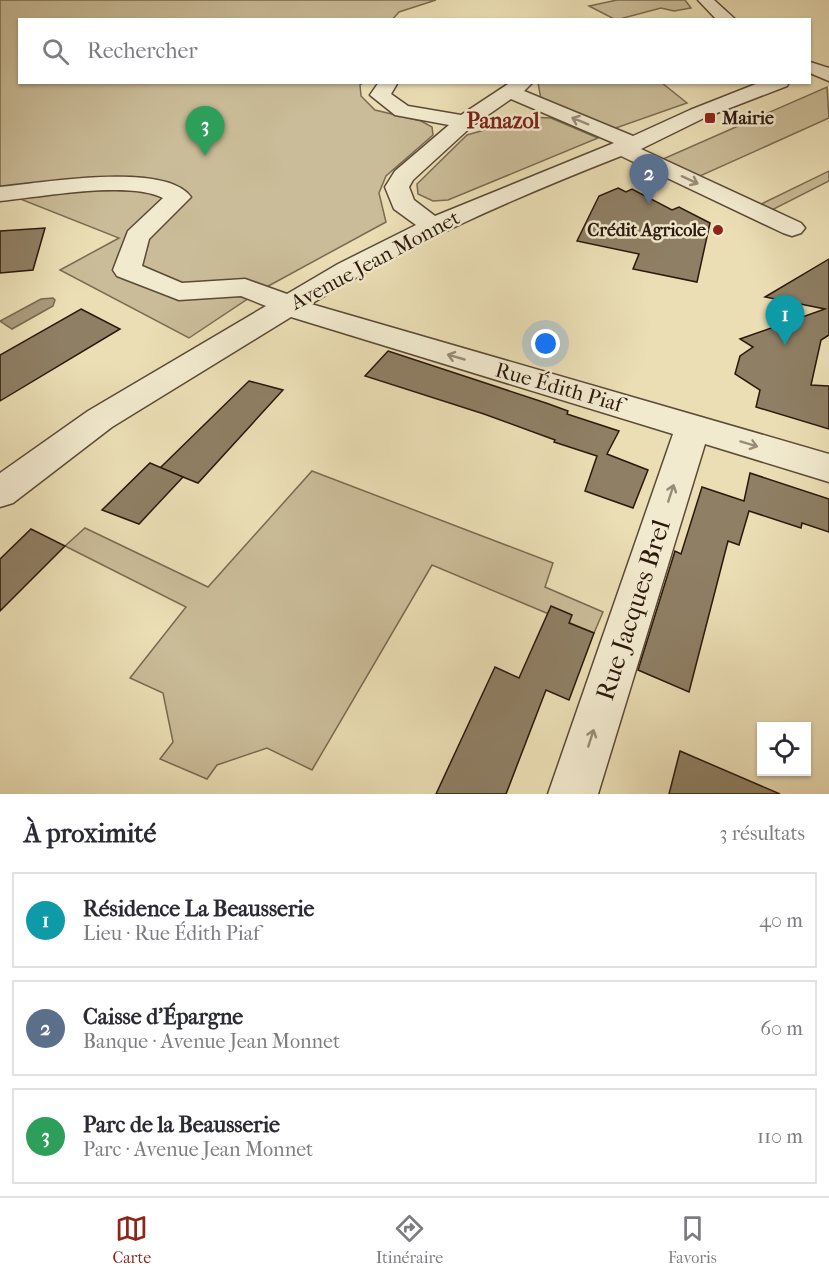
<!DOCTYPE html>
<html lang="fr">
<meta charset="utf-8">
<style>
:root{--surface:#fff;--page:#f2f2f3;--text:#2b2b33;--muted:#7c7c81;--line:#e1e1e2;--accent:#8f2418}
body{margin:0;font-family:"IM FELL French Canon",serif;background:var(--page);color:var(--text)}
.controls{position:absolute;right:18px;bottom:18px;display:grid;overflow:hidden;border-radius:0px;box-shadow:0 2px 4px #0004}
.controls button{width:54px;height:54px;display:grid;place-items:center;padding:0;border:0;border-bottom:2px solid var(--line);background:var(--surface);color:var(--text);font:30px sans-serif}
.you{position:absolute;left:546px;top:344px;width:21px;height:21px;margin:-15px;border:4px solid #fff;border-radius:50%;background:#1a73e8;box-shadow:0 0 0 9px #1a73e833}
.badge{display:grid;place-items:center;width:39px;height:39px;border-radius:50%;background:var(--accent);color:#fff;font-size:20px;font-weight:700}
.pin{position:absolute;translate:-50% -50px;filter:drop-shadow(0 2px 3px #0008)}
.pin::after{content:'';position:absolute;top:32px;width:21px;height:18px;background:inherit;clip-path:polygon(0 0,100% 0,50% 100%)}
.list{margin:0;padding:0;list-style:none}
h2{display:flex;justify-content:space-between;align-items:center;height:78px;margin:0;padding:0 24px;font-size:26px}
h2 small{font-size:20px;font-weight:400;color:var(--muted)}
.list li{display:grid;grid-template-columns:39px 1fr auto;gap:18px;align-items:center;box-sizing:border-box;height:96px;margin:0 12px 12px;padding:0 12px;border:2px solid var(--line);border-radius:0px}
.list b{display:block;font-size:22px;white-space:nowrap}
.list p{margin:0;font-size:20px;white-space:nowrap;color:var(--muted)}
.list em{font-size:20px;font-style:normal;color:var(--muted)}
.icon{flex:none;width:33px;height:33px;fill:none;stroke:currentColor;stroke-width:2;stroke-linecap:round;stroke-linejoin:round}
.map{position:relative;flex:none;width:829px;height:794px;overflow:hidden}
.search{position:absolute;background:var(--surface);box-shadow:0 2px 4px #0004;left:18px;right:18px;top:18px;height:66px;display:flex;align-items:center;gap:15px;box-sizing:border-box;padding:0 21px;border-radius:0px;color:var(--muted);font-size:22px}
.sheet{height:402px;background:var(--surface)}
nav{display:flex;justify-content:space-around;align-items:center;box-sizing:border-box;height:84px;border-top:2px solid var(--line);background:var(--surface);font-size:16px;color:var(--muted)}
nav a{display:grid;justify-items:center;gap:3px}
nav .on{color:var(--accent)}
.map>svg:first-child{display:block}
</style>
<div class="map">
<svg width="829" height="794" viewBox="0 0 829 794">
<rect width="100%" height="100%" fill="#ebdeb5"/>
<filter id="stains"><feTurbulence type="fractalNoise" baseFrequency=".00333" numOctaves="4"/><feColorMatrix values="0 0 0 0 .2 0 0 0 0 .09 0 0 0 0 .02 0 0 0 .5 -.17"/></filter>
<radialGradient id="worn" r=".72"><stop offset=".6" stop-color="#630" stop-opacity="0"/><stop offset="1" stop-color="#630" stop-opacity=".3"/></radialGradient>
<g fill="#cabc98" stroke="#7a6a52" stroke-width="1.5">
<path d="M0,0H436L399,12L392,20H20V82L363,83L360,85L361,96L375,110L421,121L432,127L433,135L386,176L379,193L386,222L261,290L189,338L60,270L119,238L0,191Z"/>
<path d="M617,0H685L691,8L674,11L661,8L616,20L589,6Z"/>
<path d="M538,83H662L687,103L613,129L541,99Z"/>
<path d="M827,87L829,118L700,176L663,159Z"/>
<path d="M529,117L551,118L598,138L448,200L433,201L418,194L417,184L467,135L488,129L503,130Z"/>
<path d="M829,171V181L770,211L759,205Z"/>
<path d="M312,471L553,563L545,587L603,612L594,633L432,565L312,770L267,748L217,765L207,779L160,759L173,742L163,693L130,678L186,607L65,546L85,528L208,587Z"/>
</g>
<path fill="#aa9b7c" stroke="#776750" stroke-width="1.5" d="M53,298L55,300L53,306L12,329L0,321L41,299Z"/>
<g fill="#8f7f64" stroke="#2b180d" stroke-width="1.5">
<path d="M618,188L626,192L632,189L672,210L679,207L710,223L697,282L633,269L639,254L577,241L599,196Z"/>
<path d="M45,228L33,270L0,273V231Z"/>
<path d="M829,259V335L821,340L811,385L829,386V429L756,407L760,390L735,374L740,356L753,347L740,339L825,309L765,297Z"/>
<path d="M81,309L120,329L0,401V355Z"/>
<path d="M388,351L546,403L568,411L567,414L619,431L607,454L648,470L633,508L585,491L597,456L554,442L555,440L484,414L365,376Z"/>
<path d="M249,381L283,390L198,483L160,468Z"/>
<path d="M150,463L183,477L139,524L102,510Z"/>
<path d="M750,473L829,499V532L802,523L801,528L749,511L739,545L728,541L689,692L638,670L675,551L681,554L702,487L744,501Z"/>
<path d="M31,529L65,546L0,611V559Z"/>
<path d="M551,606L572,615L569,623L594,633L569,700L546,690L506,794H436L495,667L519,678Z"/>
<path d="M680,751L780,794H669Z"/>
</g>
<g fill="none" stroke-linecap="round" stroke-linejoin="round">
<defs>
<g id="minor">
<path d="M698,0H714L736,20H717Z"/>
<path d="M810,62L829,68V81L810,73Z"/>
<path d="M379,82H398L391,94L408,106L461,115L511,82H533L524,91L633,136L690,110L761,82H789L787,86L704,118L641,149L801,223L805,228L801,233L792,236L783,233L621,156C514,198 409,244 311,304L829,454V482L705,444L598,794H548L673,434L291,317L112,427L13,503L0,507V473L88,411L266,306L241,296L179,300L117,276L113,270L128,231L163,198C129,180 40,197 0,201V187C40,183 166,161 191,197L149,239L142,266L182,283L245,279L287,294L338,264L416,225L394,209L385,187L395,171L449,125L395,115L370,95ZM511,99L614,143L435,216L414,200L409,187L413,180L472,126Z"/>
</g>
</defs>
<use href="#minor" stroke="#5b4a37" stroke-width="3"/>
<use href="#minor" fill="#f2eacf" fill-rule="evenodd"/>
</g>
<defs><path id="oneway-shaft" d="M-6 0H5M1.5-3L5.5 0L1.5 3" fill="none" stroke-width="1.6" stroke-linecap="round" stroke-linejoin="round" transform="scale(1.5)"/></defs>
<g stroke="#988c78">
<use href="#oneway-shaft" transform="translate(580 121) rotate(-158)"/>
<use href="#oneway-shaft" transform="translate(690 180) rotate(25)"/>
<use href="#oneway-shaft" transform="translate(456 357) rotate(-164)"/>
<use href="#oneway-shaft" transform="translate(749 444) rotate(17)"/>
<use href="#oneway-shaft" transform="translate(671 493) rotate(-72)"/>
<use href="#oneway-shaft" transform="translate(591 738) rotate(-72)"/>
</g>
<g fill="#8f2418" stroke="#f2eacf" stroke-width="2">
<rect x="704" y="112" width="12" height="12" rx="3"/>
<circle cx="718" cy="230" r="6"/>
</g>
<g text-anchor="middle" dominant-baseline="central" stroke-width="5" stroke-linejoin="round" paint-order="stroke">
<g font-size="18" font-weight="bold" fill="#2b180d" stroke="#f2eacf" text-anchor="start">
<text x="722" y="118">Mairie</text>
<text x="706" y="230" text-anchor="end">Crédit Agricole</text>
</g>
<g font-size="21" fill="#2b180d" stroke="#f2eacf">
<text transform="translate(375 260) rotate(-28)">Avenue Jean Monnet</text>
<text transform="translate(559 387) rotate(16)">Rue Édith Piaf</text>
</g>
<g font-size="22" font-weight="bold" fill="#7a1f14" stroke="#f2eacf">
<text x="503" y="121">Panazol</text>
</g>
<g font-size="26" fill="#2b180d" stroke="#f2eacf">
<text transform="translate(633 610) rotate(-72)">Rue Jacques Brel</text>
</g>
</g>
<rect width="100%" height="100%" filter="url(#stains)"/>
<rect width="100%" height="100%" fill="url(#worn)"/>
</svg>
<div class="controls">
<button><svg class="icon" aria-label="locate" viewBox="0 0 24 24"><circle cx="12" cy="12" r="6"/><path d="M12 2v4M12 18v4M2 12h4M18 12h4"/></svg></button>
</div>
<div class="you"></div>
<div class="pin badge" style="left:785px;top:345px;background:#0f9aa8">1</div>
<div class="pin badge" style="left:649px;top:204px;background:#5c6f8a">2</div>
<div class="pin badge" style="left:205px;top:156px;background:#2e9e5b">3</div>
<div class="search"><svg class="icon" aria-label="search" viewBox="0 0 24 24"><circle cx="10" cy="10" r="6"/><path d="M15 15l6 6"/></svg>Rechercher</div>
</div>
<section class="sheet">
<h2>À proximité<small>3 résultats</small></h2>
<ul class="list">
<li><span class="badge" style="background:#0f9aa8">1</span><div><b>Résidence La Beausserie</b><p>Lieu · Rue Édith Piaf</p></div><em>40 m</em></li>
<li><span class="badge" style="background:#5c6f8a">2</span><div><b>Caisse d'Épargne</b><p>Banque · Avenue Jean Monnet</p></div><em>60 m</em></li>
<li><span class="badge" style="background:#2e9e5b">3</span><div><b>Parc de la Beausserie</b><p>Parc · Avenue Jean Monnet</p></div><em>110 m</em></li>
</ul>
</section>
<nav>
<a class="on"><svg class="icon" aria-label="map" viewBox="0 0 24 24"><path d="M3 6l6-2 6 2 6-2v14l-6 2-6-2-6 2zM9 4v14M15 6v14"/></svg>Carte</a>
<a><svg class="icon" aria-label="directions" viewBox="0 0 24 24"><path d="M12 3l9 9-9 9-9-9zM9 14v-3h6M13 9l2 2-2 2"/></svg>Itinéraire</a>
<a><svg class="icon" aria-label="saved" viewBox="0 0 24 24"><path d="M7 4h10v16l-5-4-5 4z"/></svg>Favoris</a>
</nav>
